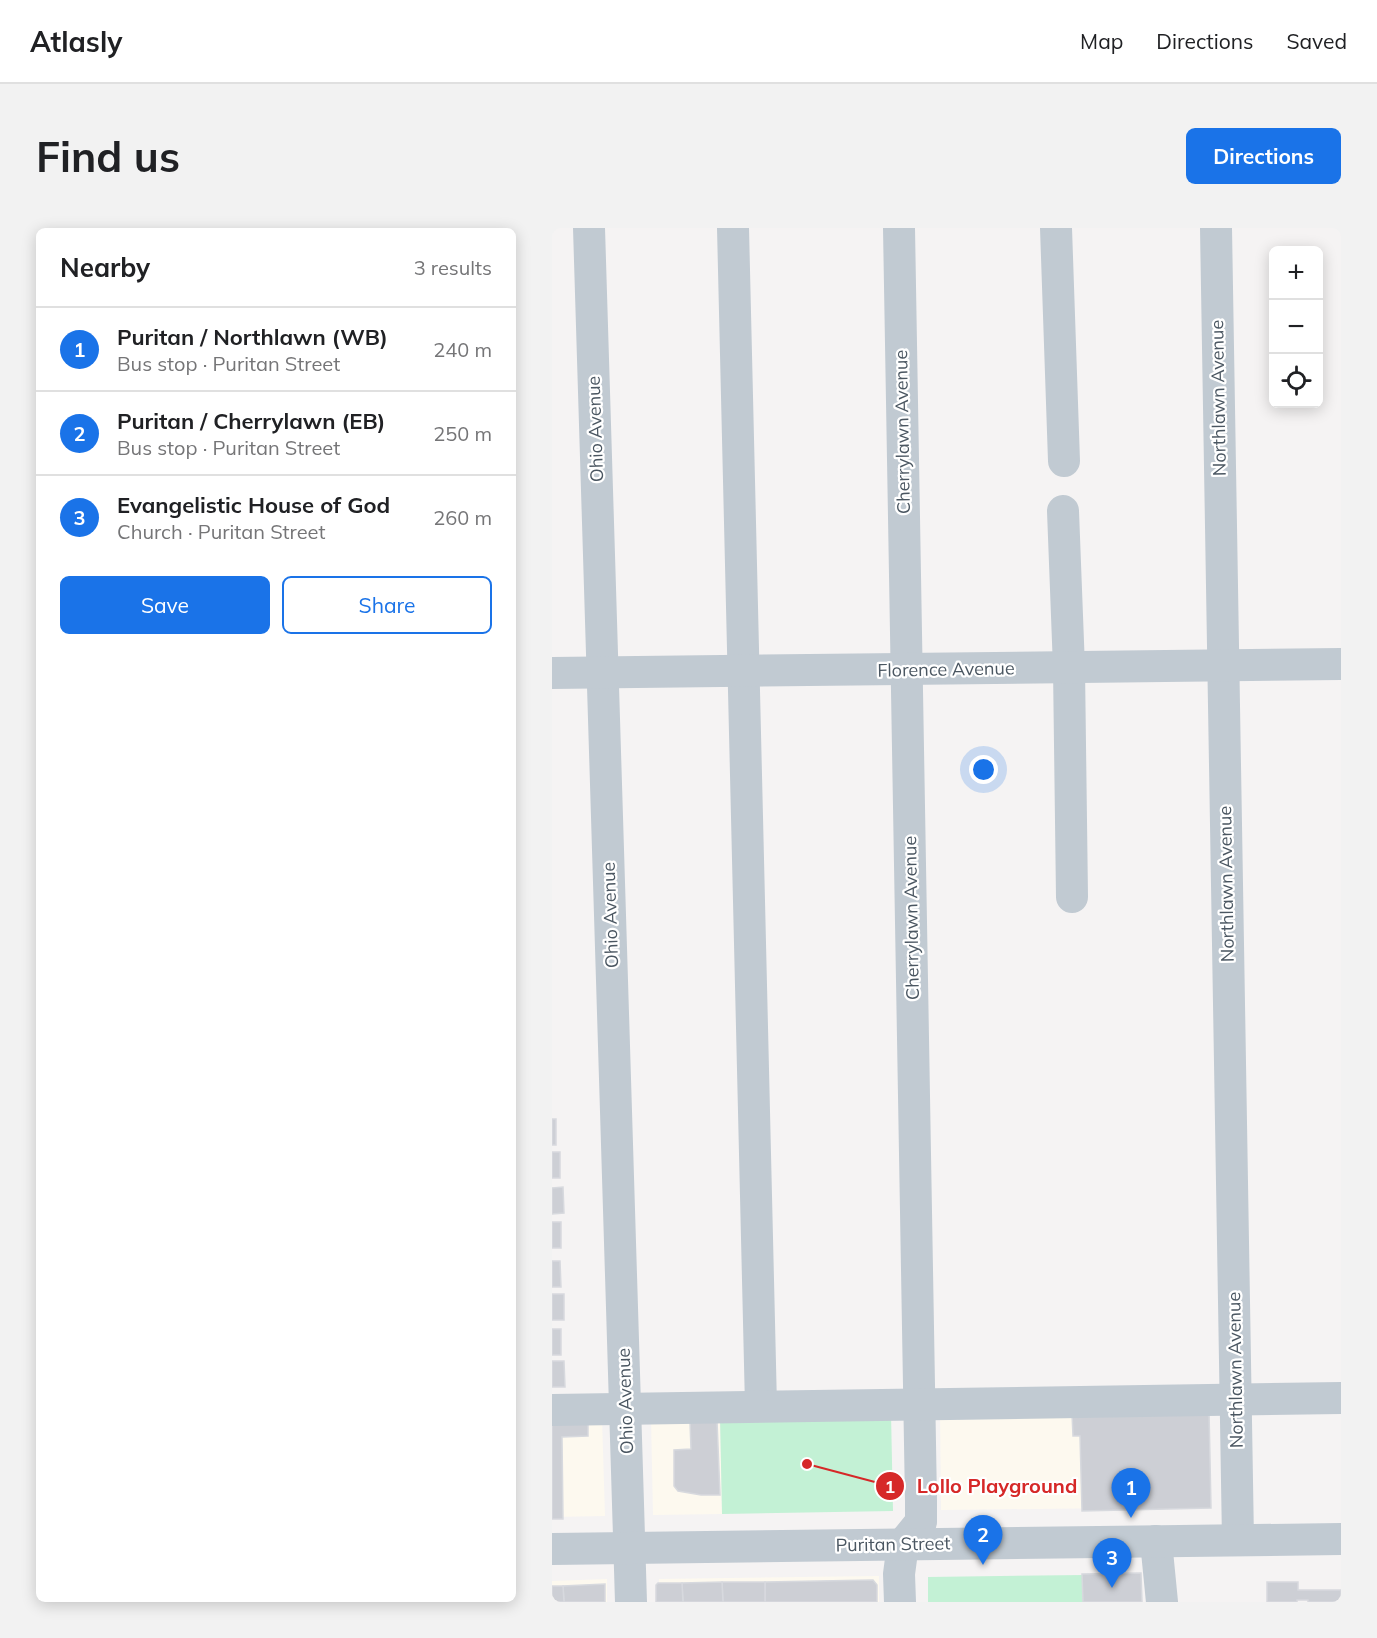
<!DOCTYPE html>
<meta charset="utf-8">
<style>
:root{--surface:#fff;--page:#f2f2f2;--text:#202124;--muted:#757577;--line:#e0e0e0;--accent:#1a73e8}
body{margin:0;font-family:Mulish,sans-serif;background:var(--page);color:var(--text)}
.controls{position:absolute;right:18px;top:18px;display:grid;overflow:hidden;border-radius:9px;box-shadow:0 3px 15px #0003}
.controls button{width:54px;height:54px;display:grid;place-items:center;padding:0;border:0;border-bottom:2px solid var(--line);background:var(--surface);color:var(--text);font:30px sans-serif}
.you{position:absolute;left:432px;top:542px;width:21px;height:21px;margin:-15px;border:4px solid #fff;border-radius:50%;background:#1a73e8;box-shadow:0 0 0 9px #1a73e833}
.badge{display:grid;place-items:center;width:39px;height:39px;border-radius:50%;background:var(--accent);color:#fff;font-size:20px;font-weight:700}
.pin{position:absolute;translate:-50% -50px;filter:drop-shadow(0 2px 3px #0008)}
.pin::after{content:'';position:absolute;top:32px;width:21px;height:18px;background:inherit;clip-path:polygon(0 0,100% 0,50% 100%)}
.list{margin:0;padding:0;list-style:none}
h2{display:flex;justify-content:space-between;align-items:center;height:78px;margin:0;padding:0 24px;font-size:26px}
h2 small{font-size:20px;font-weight:400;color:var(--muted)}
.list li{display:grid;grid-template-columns:39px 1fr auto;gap:18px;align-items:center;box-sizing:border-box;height:84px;padding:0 24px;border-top:2px solid var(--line)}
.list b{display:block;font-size:22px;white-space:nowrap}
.list p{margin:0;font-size:20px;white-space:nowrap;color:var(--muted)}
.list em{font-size:20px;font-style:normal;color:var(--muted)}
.actions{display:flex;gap:12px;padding:18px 24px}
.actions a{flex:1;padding:14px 0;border:2px solid var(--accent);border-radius:9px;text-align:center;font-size:21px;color:var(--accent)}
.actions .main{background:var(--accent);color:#fff}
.icon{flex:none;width:33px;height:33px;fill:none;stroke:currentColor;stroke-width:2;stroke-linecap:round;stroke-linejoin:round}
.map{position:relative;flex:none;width:789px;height:1374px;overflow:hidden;border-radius:9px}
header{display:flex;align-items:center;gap:36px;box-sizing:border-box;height:84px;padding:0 30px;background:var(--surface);border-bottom:2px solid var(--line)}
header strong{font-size:28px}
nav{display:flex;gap:33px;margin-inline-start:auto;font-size:21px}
.intro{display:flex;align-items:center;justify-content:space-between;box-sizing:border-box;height:144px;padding:0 36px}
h1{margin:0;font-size:42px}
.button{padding:15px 27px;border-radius:9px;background:var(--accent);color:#fff;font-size:21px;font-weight:700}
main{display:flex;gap:36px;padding:0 36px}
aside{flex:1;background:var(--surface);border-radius:9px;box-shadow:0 3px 15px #0003}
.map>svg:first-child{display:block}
</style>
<header>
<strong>Atlasly</strong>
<nav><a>Map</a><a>Directions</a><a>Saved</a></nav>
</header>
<div class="intro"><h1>Find us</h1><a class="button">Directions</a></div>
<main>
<aside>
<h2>Nearby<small>3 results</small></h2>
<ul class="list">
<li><span class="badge">1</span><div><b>Puritan / Northlawn (WB)</b><p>Bus stop · Puritan Street</p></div><em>240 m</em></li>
<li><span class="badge">2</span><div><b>Puritan / Cherrylawn (EB)</b><p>Bus stop · Puritan Street</p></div><em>250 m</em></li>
<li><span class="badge">3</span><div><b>Evangelistic House of God</b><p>Church · Puritan Street</p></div><em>260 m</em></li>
</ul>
<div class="actions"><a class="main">Save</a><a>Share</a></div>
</aside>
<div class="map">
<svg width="789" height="1374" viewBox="0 0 789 1374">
<rect width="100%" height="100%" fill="#f5f3f3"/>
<g fill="#fdf9ef">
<path d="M650,1181L651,1279L389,1282L388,1184Z"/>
<path d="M168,1189L170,1286L101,1287L99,1190Z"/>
<path d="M50,1190L53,1288L0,1289V1191Z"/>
<path d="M327,1348V1374H107V1351Z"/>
<path d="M55,1351V1374H0V1353Z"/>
</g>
<g fill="#c3f1d5">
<path d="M339,1185L341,1283L170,1286L168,1189Z"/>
<path d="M532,1347L533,1374H376V1349Z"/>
</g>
<g fill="#cdcfd5" stroke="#d7d9de" stroke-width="1.5">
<rect x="0" y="891" width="4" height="26"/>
<rect x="0" y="924" width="8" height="26"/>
<path d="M11,959L12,985L0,986V960Z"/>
<rect x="0" y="994" width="9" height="26"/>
<path d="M0,1033H8L9,1059H0Z"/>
<rect x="0" y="1066" width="12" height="26"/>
<rect x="0" y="1101" width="9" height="26"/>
<path d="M0,1133H12L13,1159H0Z"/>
<path d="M657,1183L659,1280L530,1283L528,1208H521L520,1186Z"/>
<path d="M0,1191H36V1208L10,1209L11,1291H0Z"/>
<path d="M165,1193L168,1267H149L126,1263L122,1258V1222L139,1221L138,1194Z"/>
<path d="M589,1345L590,1374H531L530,1346Z"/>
<path d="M321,1352L325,1357V1374H213V1354Z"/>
<path d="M170,1354H213V1374H171Z"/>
<path d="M170,1354L171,1374H131L130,1355Z"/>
<path d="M715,1354H746V1362H789V1374H756V1372H745V1374H715Z"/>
<path d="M106,1355H130L131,1374H104V1357Z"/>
<path d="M53,1356V1374H12L11,1358Z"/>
<path d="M0,1358H11L12,1374H0Z"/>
</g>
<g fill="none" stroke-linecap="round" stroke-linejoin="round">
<g stroke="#c1cad2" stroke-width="32">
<path d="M37,0L79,1374"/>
<path d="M181,0L209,1178"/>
<path d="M347,0L369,1273V1294L351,1316L347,1346L348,1374"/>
<path d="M504,0L512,233"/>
<path d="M664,0L686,1312"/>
<path d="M511,283L517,440L520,669"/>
<path d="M0,445L789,436"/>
<path d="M0,1182L789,1170"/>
<path d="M604,1313L610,1374"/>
<path d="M0,1321L789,1311"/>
</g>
</g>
<g text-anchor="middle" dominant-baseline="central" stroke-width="4.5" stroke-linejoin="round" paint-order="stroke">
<g font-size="18" fill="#4a5661" stroke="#fff">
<text transform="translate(666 170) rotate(-91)">Northlawn Avenue</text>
<text transform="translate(43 201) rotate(-92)">Ohio Avenue</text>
<text transform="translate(350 204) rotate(-91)">Cherrylawn Avenue</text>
<text transform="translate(394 441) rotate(-1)">Florence Avenue</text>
<text transform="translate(674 656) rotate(-91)">Northlawn Avenue</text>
<text transform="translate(58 687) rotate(-92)">Ohio Avenue</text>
<text transform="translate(359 690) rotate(-91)">Cherrylawn Avenue</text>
<text transform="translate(683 1142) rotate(-91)">Northlawn Avenue</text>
<text transform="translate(73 1173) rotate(-92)">Ohio Avenue</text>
<text transform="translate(341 1316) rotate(-1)">Puritan Street</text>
</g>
</g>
<path fill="none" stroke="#d62828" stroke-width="2" d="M255 1236L338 1258"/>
<g fill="#d62828" stroke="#fff" stroke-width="2">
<circle cx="255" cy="1236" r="6"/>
<circle cx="338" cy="1258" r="15"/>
</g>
<g font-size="18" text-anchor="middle" font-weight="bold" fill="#fff">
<text x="338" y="1265">1</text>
</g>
<g font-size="20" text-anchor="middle" font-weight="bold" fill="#d62828" stroke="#fff" stroke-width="4.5" stroke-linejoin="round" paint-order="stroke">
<text x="445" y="1265">Lollo Playground</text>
</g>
</svg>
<div class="controls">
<button>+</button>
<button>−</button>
<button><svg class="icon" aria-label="locate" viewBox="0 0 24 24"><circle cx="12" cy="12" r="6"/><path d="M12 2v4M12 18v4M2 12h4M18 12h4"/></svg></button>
</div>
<div class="you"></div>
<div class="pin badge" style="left:579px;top:1290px">1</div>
<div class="pin badge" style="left:431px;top:1337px">2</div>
<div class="pin badge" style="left:560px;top:1360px">3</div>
</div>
</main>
